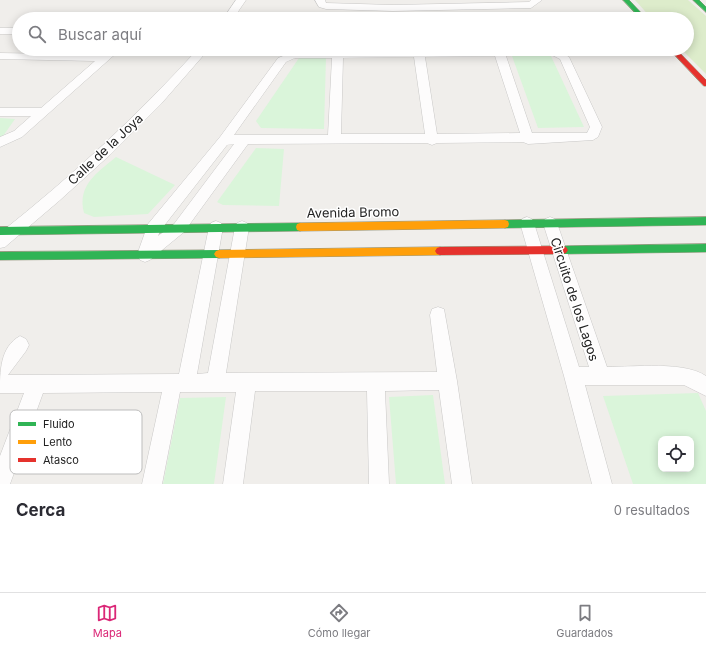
<!DOCTYPE html>
<html lang="es">
<meta charset="utf-8">
<style>
:root{--surface:#fff;--page:#f7f7f7;--text:#2b2b33;--muted:#7c7c81;--line:#e1e1e2;--accent:#db2777}
body{margin:0;font-family:Inter,sans-serif;background:var(--page);color:var(--text)}
.controls{position:absolute;right:12px;bottom:12px;display:grid;overflow:hidden;border-radius:8px;box-shadow:0 2px 10px #0003}
.controls button{width:36px;height:36px;display:grid;place-items:center;padding:0;border:0;border-bottom:1px solid var(--line);background:var(--surface);color:var(--text);font:20px sans-serif}
.list{margin:0;padding:0;list-style:none}
h2{display:flex;justify-content:space-between;align-items:center;height:52px;margin:0;padding:0 16px;font-size:17px}
h2 small{font-size:13px;font-weight:400;color:var(--muted)}
.icon{flex:none;width:22px;height:22px;fill:none;stroke:currentColor;stroke-width:2;stroke-linecap:round;stroke-linejoin:round}
.map{position:relative;flex:none;width:706px;height:484px;overflow:hidden}
.search{position:absolute;background:var(--surface);box-shadow:0 2px 10px #0003;left:12px;right:12px;top:12px;height:44px;display:flex;align-items:center;gap:10px;box-sizing:border-box;padding:0 14px;border-radius:22px;color:var(--muted);font-size:15px}
.sheet{height:108px;background:var(--surface)}
nav{display:flex;justify-content:space-around;align-items:center;box-sizing:border-box;height:56px;border-top:1px solid var(--line);background:var(--surface);font-size:11px;color:var(--muted)}
nav a{display:grid;justify-items:center;gap:2px}
nav .on{color:var(--accent)}
.map>svg:first-child{display:block}
</style>
<div class="map">
<svg width="706" height="484" viewBox="0 0 706 484">
<rect width="100%" height="100%" fill="#f0eeeb"/>
<path fill="#ddeccb" d="M635,0H688L706,16V74L681,49H687V19H652Z"/>
<g fill="#daf5da" fill-rule="evenodd">
<path d="M512,56H551L584,127L538,128Z"/>
<path d="M299,58H326L324,129L261,128L256,121Z"/>
<path d="M0,118L15,119L1,139H0Z"/>
<path d="M256,148L284,149L279,206L223,205L217,202Z"/>
<path d="M116,157L175,185L148,214L94,217L84,213C77,185 97,173 116,157Z"/>
<path d="M698,393L706,411V484H633L603,396ZM661,439H691V469H661Z"/>
<path d="M433,395L445,484H396L389,397Z"/>
<path d="M226,397L214,484H163L180,398Z"/>
</g>
<g fill="none" stroke-linecap="round" stroke-linejoin="round">
<defs>
<g id="street">
<path d="M236,0H246L233,19H223Z"/>
<path d="M315,0H325L326,3L393,5L529,2L531,0H542L531,8L393,11L326,9L319,7Z"/>
<rect x="0" y="28" width="19" height="6"/>
<path d="M110,49H121L22,137L0,147V137L14,131L31,116H0V108H41L95,61L0,59V53L103,55Z"/>
<path d="M198,49H209L161,104L111,154L59,201L5,247L0,248V233C71,177 137,116 198,49Z"/>
<path d="M555,49L569,57L602,127L598,137L593,140L528,144L523,142L437,143L432,145L427,143L248,144L184,232L150,260L145,262L140,260L137,255L148,224L220,137L278,58L293,52L338,50L342,51ZM552,55L560,59L590,127L587,133H532L506,56ZM495,56L520,133L437,134L425,57ZM414,57L425,134H341L343,58ZM295,58H332L328,135H234L286,62ZM234,144L174,224L158,236L160,231L227,145Z"/>
<path d="M527,217L532,219L534,223L579,367H589L543,223L545,219L550,217L555,219L557,223L607,367C634,367 684,361 706,376V396L684,385H585L612,484H592L564,376L520,223L522,219Z"/>
<path d="M216,221L221,223L223,227L197,374L208,373L235,227L237,223L242,221L247,223L249,227L226,373L437,372L430,315L432,309L438,307L444,309L457,381L472,484H452L439,390L385,391L389,484H369L367,391H255L243,484H223L236,392H180L162,484H142L162,392L43,393L10,484H0V456L24,393H0C0,371 0,347 20,336L26,339L29,345L26,351L8,375L179,374L209,227L211,223Z"/>
</g>
<g id="fast">
<path d="M623,0H629L647,19H641Z"/>
<path d="M693,0H699L706,7V12Z"/>
<path d="M706,217V225L505,228L502,227L501,224L502,221L505,220Z"/>
<path d="M300,223L303,224L304,227L303,230L300,231L0,235V227Z"/>
<path d="M706,244V252L563,254L560,253L558,250L560,247L563,246Z"/>
<path d="M219,250L222,251L224,254L222,257L219,258L0,260V252Z"/>
</g>
<g id="slow">
<path d="M505,220L508,221L509,224L508,227L505,228L300,231L297,230L296,227L297,224L300,223Z"/>
<path d="M440,247L443,248L445,251L443,254L440,255L219,258L216,257L214,254L216,251L219,250Z"/>
</g>
<g id="jam">
<path d="M669,49H676L706,80V86H704Z"/>
<path d="M563,246L566,247L568,250L566,253L563,254L440,255L437,254L435,251L437,248L440,247Z"/>
</g>
</defs>
<use href="#street" stroke="#c9c8c7" stroke-width="1"/>
<use href="#fast" stroke="#999a82" stroke-width="1"/>
<use href="#slow" stroke="#999a82" stroke-width="1"/>
<use href="#jam" stroke="#999a82" stroke-width="1"/>
<use href="#street" fill="#fdfcfc" fill-rule="evenodd"/>
<use href="#fast" fill="#30b455" fill-rule="evenodd"/>
<use href="#slow" fill="#ff9f0a" fill-rule="evenodd"/>
<use href="#jam" fill="#e5322d" fill-rule="evenodd"/>
</g>
<g text-anchor="middle" dominant-baseline="central" stroke-width="3" stroke-linejoin="round" paint-order="stroke">
<g font-size="13" fill="#222" stroke="#fff">
<text transform="translate(105 149) rotate(-43)">Calle de la Joya</text>
<text transform="translate(353 212) rotate(-1)">Avenida Bromo</text>
<text transform="translate(575 299) rotate(72)">Circuito de los Lagos</text>
</g>
</g>
<rect x="10" y="410" width="132" height="64" rx="6" fill="#fff" stroke="#bdbdbd" stroke-width="1"/>
<rect x="18" y="422" width="18" height="4" fill="#30b455"/>
<rect x="18" y="440" width="18" height="4" fill="#ff9f0a"/>
<rect x="18" y="458" width="18" height="4" fill="#e5322d"/>
<g font-size="11" fill="#222">
<text x="43" y="428">Fluido</text>
<text x="43" y="446">Lento</text>
<text x="43" y="464">Atasco</text>
</g>
</svg>
<div class="controls">
<button><svg class="icon" aria-label="locate" viewBox="0 0 24 24"><circle cx="12" cy="12" r="6"/><path d="M12 2v4M12 18v4M2 12h4M18 12h4"/></svg></button>
</div>
<div class="search"><svg class="icon" aria-label="search" viewBox="0 0 24 24"><circle cx="10" cy="10" r="6"/><path d="M15 15l6 6"/></svg>Buscar aquí</div>
</div>
<section class="sheet">
<h2>Cerca<small>0 resultados</small></h2>
<ul class="list">
</ul>
</section>
<nav>
<a class="on"><svg class="icon" aria-label="map" viewBox="0 0 24 24"><path d="M3 6l6-2 6 2 6-2v14l-6 2-6-2-6 2zM9 4v14M15 6v14"/></svg>Mapa</a>
<a><svg class="icon" aria-label="directions" viewBox="0 0 24 24"><path d="M12 3l9 9-9 9-9-9zM9 14v-3h6M13 9l2 2-2 2"/></svg>Cómo llegar</a>
<a><svg class="icon" aria-label="saved" viewBox="0 0 24 24"><path d="M7 4h10v16l-5-4-5 4z"/></svg>Guardados</a>
</nav>
